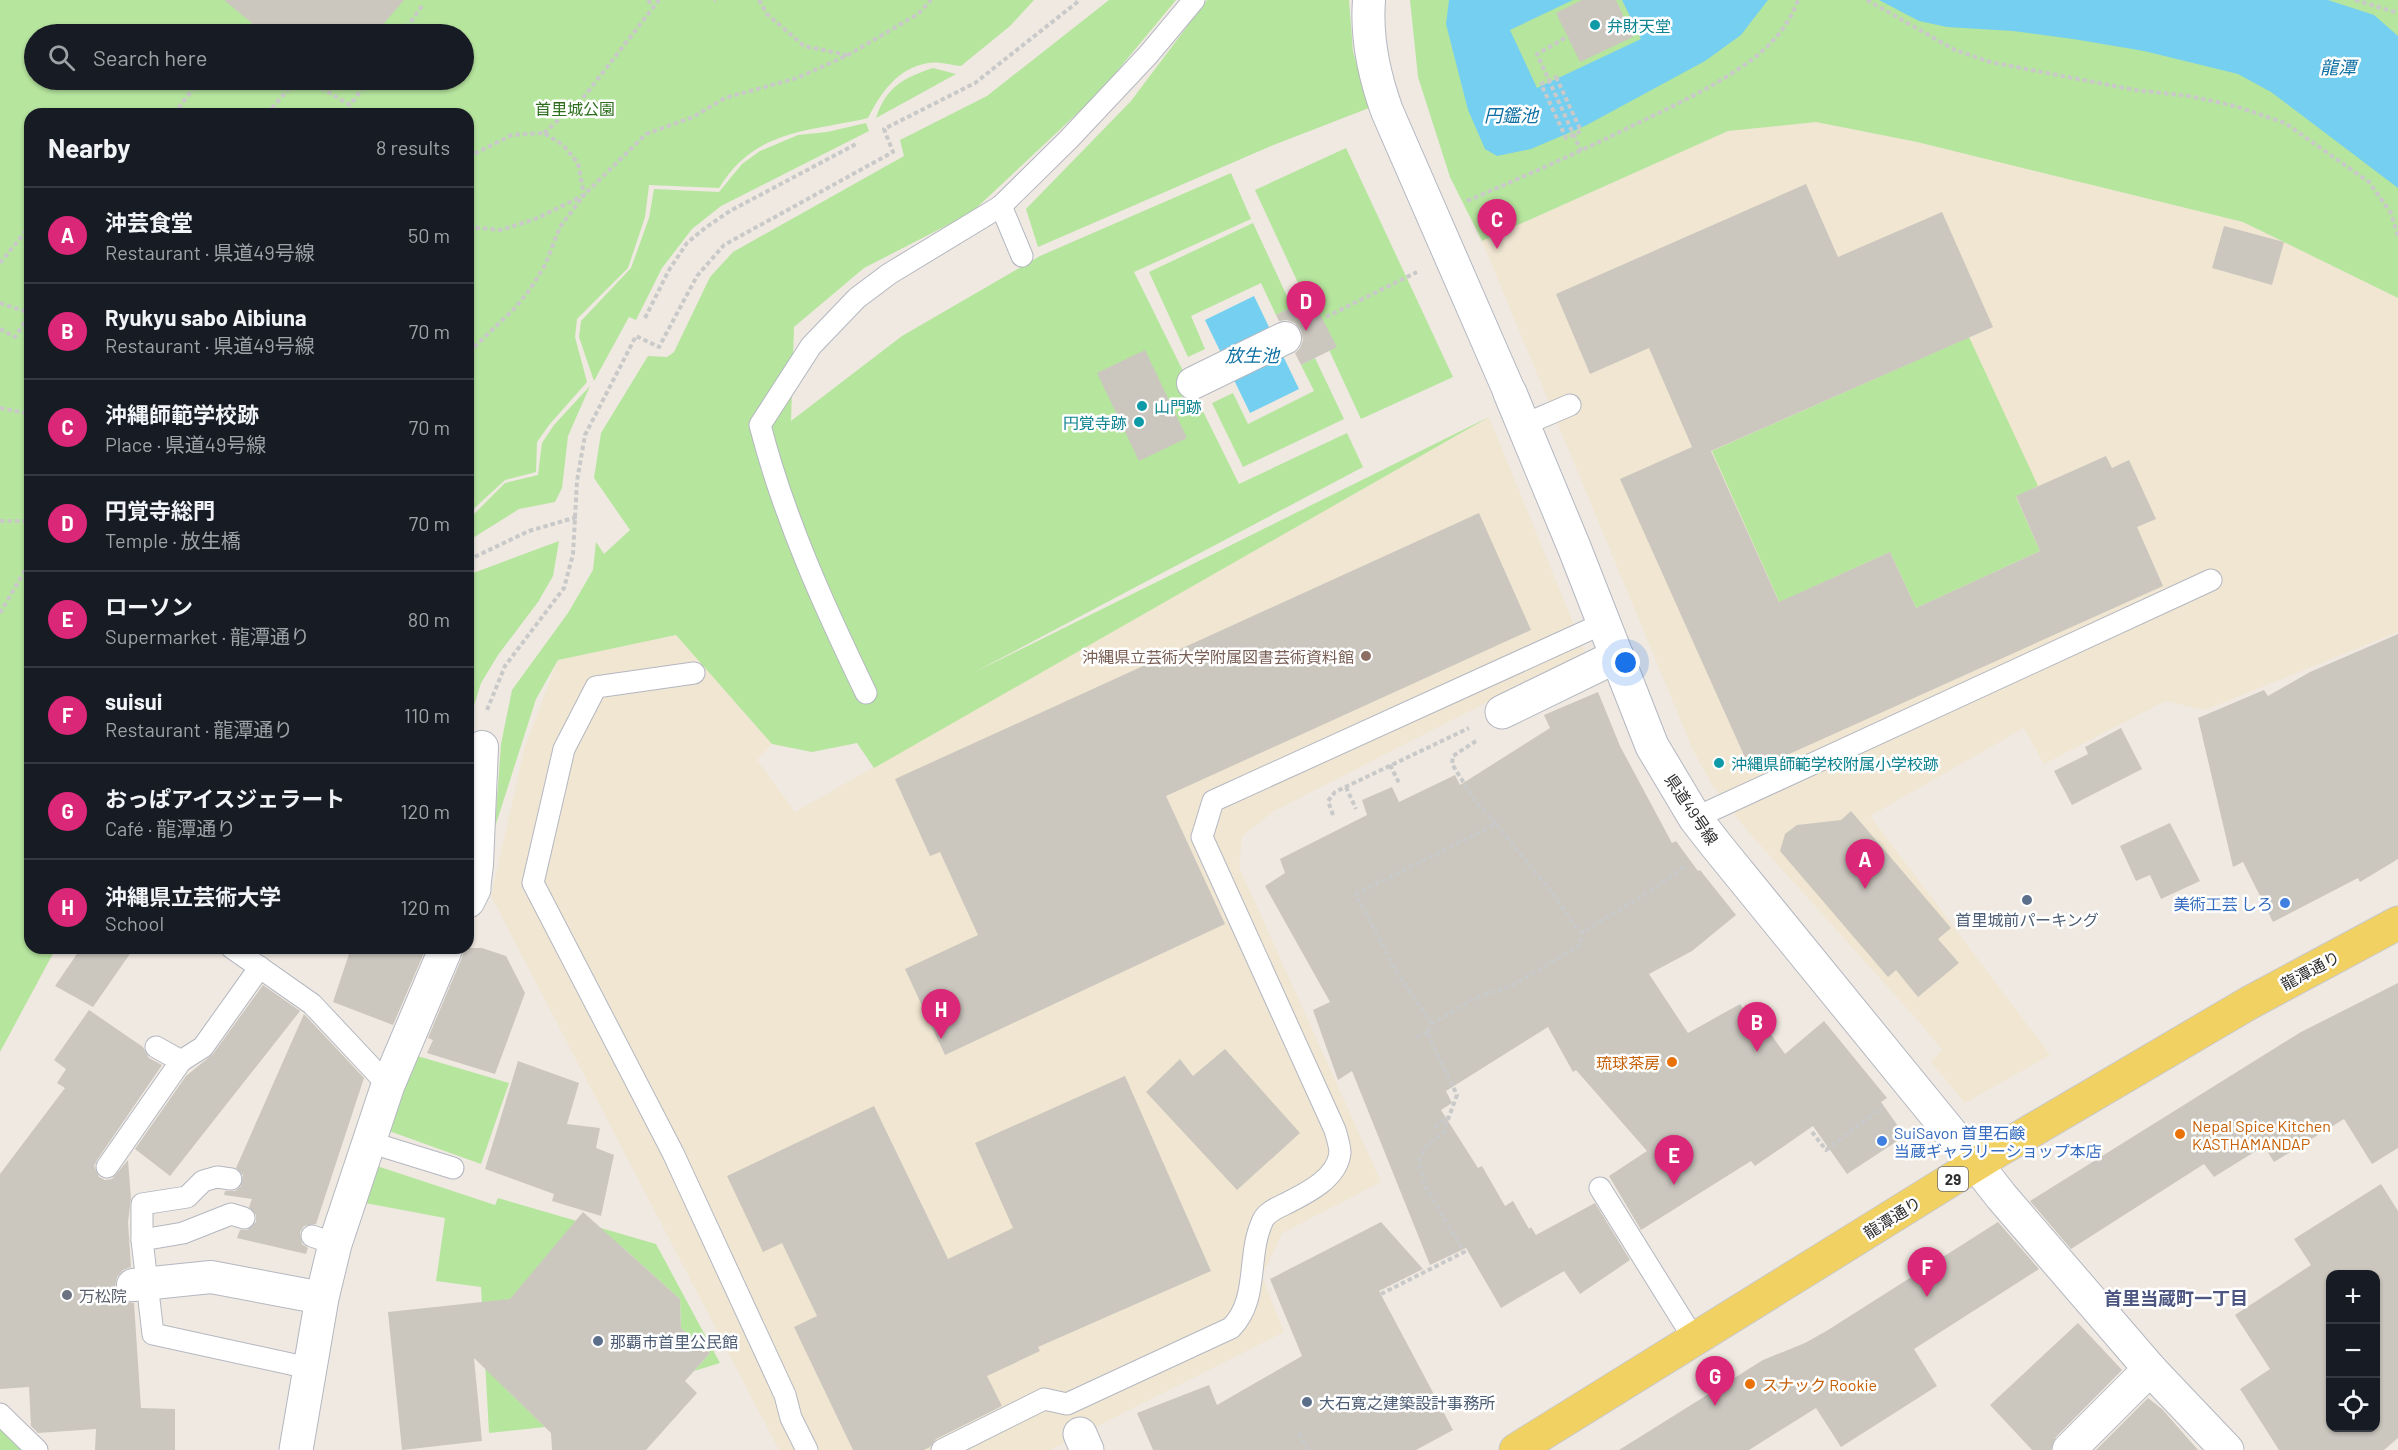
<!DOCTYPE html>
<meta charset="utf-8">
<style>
:root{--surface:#171b24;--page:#20242c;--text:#f1f3f6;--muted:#9ea1a6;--line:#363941;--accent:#db2777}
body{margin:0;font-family:Barlow,"Noto Sans JP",sans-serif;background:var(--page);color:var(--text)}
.controls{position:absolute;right:18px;bottom:18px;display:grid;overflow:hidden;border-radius:12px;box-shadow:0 2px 4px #0004}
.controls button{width:54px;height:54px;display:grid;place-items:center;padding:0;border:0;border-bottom:2px solid var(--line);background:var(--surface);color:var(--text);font:30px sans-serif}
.you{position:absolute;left:1626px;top:663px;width:21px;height:21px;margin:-15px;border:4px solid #fff;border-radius:50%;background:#1a73e8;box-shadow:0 0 0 9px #1a73e833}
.badge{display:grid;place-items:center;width:39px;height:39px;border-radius:50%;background:var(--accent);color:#fff;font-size:20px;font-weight:700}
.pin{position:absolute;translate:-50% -50px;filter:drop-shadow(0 2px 3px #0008)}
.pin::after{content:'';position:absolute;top:32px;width:21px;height:18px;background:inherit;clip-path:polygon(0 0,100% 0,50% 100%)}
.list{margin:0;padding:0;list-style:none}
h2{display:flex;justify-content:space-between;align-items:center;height:78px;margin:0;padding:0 24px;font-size:26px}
h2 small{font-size:20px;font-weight:400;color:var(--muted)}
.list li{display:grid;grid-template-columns:39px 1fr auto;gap:18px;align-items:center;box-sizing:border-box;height:96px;padding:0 24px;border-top:2px solid var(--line)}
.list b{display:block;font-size:22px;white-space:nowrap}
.list p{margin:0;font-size:20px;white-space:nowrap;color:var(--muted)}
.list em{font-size:20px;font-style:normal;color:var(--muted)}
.icon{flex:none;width:33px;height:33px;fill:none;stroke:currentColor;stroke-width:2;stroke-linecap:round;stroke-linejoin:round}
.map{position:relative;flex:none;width:2398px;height:1450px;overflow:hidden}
.search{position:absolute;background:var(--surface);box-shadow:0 2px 4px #0004;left:24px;top:24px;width:450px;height:66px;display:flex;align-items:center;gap:15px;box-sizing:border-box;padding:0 21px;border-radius:33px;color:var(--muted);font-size:22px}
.panel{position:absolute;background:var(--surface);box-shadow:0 2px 4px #0004;left:24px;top:108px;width:450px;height:846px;border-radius:18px}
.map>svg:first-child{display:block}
</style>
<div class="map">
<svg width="2398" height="1450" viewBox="0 0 2398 1450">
<rect width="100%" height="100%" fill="#efe9e1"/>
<g fill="#f0e6d1">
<path d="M1816,122L1917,142L2243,222L2398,298V632L2205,710L2165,701L2044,764L2024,728L1870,816L2050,1055L1965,1103L1931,1062L1942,1050L1922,1025L1745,828L1711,783L1693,750L1482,241L1728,131Z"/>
<path d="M1489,417L1585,652L1274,811L1242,836L1239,867L1381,1182L1282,1233L1262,1276L1284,1332L1050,1450H779L491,896L525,746L558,660L676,635L772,744L757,760L795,812Z"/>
</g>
<g fill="#b6e59e" fill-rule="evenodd">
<path d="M0,0H1034L1010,26L961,66C951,65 938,61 928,63C898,68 881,92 868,118C808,132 755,129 719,188L649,185L645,217L628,268L577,319L575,337L587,382L549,425L537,442L536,472L505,480L468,514V114H30V948H56L0,1052ZM34,34H464V80H34Z"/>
<path d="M1109,0H1176L1099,93L971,213L864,268L794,327L791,421L902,336L1040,256L1231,173L1251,219L1134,272L1239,484L1347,433L1363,467L973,673L1489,417L874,768L857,743L812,752L772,744L676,635L558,660L536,699L495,827L501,744L512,690L568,613L593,570L596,542L604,554L630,530L594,478L601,433L648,356L667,357L674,352L710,277L733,252L904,156L900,140L987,96Z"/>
<path d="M1207,0H1349L1353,51L1369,108L1271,146L1038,247L1026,209L1131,101Z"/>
<path d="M1410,0H2398V298L2243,222L1917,142L1816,122L1728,131L1482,241L1450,177L1418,77Z"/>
<path d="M933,68L956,74L876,118C886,87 903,78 933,68Z"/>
<path d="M866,123L869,131L721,206L692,229L662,268L636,320L629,317L594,381L579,337L581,321L631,268L649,218L654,189L719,192L742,164L760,151L798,135L827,132Z"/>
<path d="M1346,148L1453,377L1361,419L1255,190Z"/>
<path d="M1253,223L1292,307L1276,315L1261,283L1191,316L1205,349L1188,357L1149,272Z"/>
<path d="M1969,337L2038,486L2016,497L2040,551L1916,608L1890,552L1804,591L1786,617L1712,451Z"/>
<path d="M1315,358L1344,419L1243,467L1212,403L1233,393L1248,424L1314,391L1301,365Z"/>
<path d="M590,386L568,436L562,488L555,502L519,509L468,541V520L505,483L538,475L542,443L554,425Z"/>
<path d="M559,541L553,576L538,602L498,655L481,683L472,712L468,713V575Z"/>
<path d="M414,1055L509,1083L481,1164L389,1131Z"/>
<path d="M374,1165L495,1205L498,1198L656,1244L720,1363L694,1371L710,1353L681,1328L680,1299L621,1246L499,1313L504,1387L545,1427L489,1433L481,1287L436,1281L445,1218L360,1202Z"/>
<path d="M0,1423L27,1450H0Z"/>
</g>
<g fill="#75cff0">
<path d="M1449,0H1573L1510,30L1537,88L1641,39L1622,0H1768L1741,35L1705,61L1585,126L1531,149L1497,156L1485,149L1468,110L1446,24Z"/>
<path d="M1879,0H2328L2374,15L2398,36V188L2271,92L2238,74L2144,51L2073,39L2013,31L1947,27L1919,21Z"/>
<path d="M1254,296L1299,389L1250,413L1205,320Z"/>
</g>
<g fill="#cbc7bf" fill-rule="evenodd">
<path d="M224,0H404L375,34H265Z"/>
<path d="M1582,0H1616L1633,37L1580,62L1556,13Z"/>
<path d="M1806,184L1838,257L1942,212L1993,327L1711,451L1779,602L1890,552L1916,608L2040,551L2016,496L2106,456L2112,468L2129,460L2156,519L2137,527L2163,586L1751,771L1620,479L1692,447L1649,348L1590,374L1556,294Z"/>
<path d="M2224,226L2284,242L2272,285L2212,268Z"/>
<path d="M1311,297L1337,347L1301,365L1295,353L1300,348L1303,340L1301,330L1295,323L1287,320L1279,321L1276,315Z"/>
<path d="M1145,350L1187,438L1139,461L1097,373Z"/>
<path d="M1479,513L1531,630L1166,796L1225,924L945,1055L905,969L978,935L940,852L930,856L895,779Z"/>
<path d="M2398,634V859L2360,882L2358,878L2273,922L2243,862L2233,867L2198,718L2264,690L2268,696L2310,672Z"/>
<path d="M1598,692L1620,746L1672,843L1676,841L1698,871L1700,870L1736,915L1692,951L1649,974L1688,1033L1740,1004L1747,1014L1754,1011L1785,1054L1824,1021L1887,1098L1881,1102L1905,1136L1847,1174L1813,1126L1755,1166L1751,1161L1641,1230L1609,1176L1647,1151L1576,1070L1573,1072L1548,1027L1446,1091L1452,1103L1441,1110L1478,1168L1482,1166L1505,1206L1513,1201L1529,1229L1531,1227L1536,1235L1595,1203L1630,1260L1580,1294L1564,1271L1501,1308L1466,1248L1430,1265L1352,1071L1338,1080L1313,1010L1330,1002L1265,886L1285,873L1280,859L1367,815L1362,800L1392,787L1399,802L1455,775L1460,785L1550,728L1544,715Z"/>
<path d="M2121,728L2142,769L2072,805L2054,771L2088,754L2085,747Z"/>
<path d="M1851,811L1951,928L1938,939L1959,963L1918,997L1896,970L1888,977L1780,851L1785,834L1797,825L1841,820Z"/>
<path d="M2170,823L2200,881L2161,899L2150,875L2136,881L2120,846Z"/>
<path d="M81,948H134L93,1007L55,986Z"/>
<path d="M351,948H426L393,1025L333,1002Z"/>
<path d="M464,948H482L506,956L525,993L495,1074L427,1053L433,1040L428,1038L463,955Z"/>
<path d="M2398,983V1148L2372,1164L2344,1119L2274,1162L2264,1146L2214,1177L2204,1164L2071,1249L2030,1201L2301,1032Z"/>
<path d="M263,985L300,1011L170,1176L135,1149L186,1076L213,1054Z"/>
<path d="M89,1010L143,1047L149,1058L162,1065L97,1160L94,1166L99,1177L105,1180L112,1179L128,1160L131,1198L128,1222L131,1267L123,1270L117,1277L115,1287L119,1296L125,1301L134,1303L141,1408L175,1409V1450H95L96,1429L38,1433L31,1426L29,1387L0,1389V1174L65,1088L57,1083L66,1069L54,1060Z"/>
<path d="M304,1014L364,1078L316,1224L304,1226L300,1232L302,1244L308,1248L306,1254L237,1238L240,1230H247L256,1222V1215L249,1207L252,1199L224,1195L225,1191H235L241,1186L243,1175L236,1168Z"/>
<path d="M1225,1049L1300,1133L1237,1190L1146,1092L1180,1059L1193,1076Z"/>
<path d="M518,1061L579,1083L567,1124L600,1128L596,1148L614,1155L601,1216L552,1201L554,1194L485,1169Z"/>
<path d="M1125,1076L1211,1271L1038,1347L1040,1351L987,1376L1002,1406L936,1439L930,1447L924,1450H853L794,1327L817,1316L782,1243L763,1252L727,1176L874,1106L948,1259L1013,1228L975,1143Z"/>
<path d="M2381,1184L2398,1211V1438L2384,1450H2279L2240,1389L2270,1369L2235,1315L2311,1265L2294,1239ZM2331,1275H2376V1428H2331Z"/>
<path d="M583,1212L680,1299L681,1328L710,1353L685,1381L697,1393L646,1450H552L551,1433L474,1358L482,1441L402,1450L388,1312L510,1299Z"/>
<path d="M1381,1222L1423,1269L1379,1291L1453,1430L1416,1450H1153L1137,1413L1209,1385L1217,1405L1302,1356L1270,1279Z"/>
<path d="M1998,1222L2039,1269L1914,1349L1937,1386L1841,1447L1816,1408L1749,1450H1619L1763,1360L1805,1343L1828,1330Z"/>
<path d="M2078,1323L2122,1370L2056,1437L2051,1450H2032L1990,1405Z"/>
<path d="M2148,1398L2162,1409L2198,1450H2096Z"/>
</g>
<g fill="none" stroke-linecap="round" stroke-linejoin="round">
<defs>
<g id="service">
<path d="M1001,206L1022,256"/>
<path d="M1523,425L1570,405"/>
<path d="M694,673L596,687L564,749L533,883L673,1153L785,1395L791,1418L807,1450"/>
<path d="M866,693C824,606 784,518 760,425L811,346L857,298L889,274L1001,206L1069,139L1148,55L1194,0"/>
<path d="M1695,818L2211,580"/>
<path d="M232,948L312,1004L388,1085"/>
<path d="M156,1047L181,1061L203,1047L260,967"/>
<path d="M369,1142L453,1168"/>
<path d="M107,1167L181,1061"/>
<path d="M1600,1188L1694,1339"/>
<path d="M244,1218L231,1214L183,1233L142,1240L153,1334L309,1368"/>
<path d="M312,1236L335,1244"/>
<path d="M142,1240V1204L187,1197L203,1181L217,1177L231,1179"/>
<path d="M0,1414L37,1450"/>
<path d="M942,1450L1044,1399L1067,1404L1231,1328C1260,1299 1246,1255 1263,1220C1267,1212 1277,1208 1285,1204C1305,1194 1337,1179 1340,1153C1340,1146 1337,1137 1335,1130L1202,837L1213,801L1604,623"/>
</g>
<g id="pedestrian">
<path d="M1369,0C1366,39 1374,75 1387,111L1510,393"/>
<path d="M1193,383L1285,338"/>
<path d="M474,889L477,864L482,747"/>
<path d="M133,1285L211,1277L322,1298"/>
</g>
<g id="minor">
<path d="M1502,712L1617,656"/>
<path d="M468,901L474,889"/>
<path d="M1976,1164L2001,1196L2150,1369L2227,1450"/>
<path d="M1080,1434L1087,1450"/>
<path d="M296,1450L322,1298L335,1244L388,1085L446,948"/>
<path d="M2069,1450L2150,1369"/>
</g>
<path id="secondary" d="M1510,393L1574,547L1652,746L1695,818L1716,845L1976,1164"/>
<path id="primary" d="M1516,1450L1999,1150L2249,1003L2398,923"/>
</defs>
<use href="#service" stroke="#b4b7c1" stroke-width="23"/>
<use href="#pedestrian" stroke="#b4b7c1" stroke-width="34"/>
<use href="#minor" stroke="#b4b7c1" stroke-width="35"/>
<use href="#secondary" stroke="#b4b7c1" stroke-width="35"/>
<use href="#primary" stroke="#c9c9c9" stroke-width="35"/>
<g stroke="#c9c9c9" stroke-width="4" stroke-dasharray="4.5 3" stroke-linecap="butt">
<path d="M648,0L653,6"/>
<path d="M759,0L767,14L804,46L847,55"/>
<path d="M1867,0L1955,50L1990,62L2135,90L2189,96L2235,106L2285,123L2369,182L2391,213L2398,236"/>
<path d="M2355,0L2398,13"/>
<path d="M714,1L715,0"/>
<path d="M233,34L235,33"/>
<path d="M402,34L422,6"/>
<path d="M1565,38L1537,54L1581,151"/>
<path d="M1556,77L1581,131L1566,138L1541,84Z"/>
<path d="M308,80L350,105L369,80"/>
<path d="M174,114L200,80"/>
<path d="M267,114L296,80"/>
<path d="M544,133L583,98L659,0"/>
<path d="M468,157L512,135L544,133L563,145L578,163L584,195L560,227L545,265L531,288L516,307L468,353"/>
<path d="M1467,201C1525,176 1582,151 1638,123C1675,105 1714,87 1747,63C1769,48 1789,26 1798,0"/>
<path d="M468,227L501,230L538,218L584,195L646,134L693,117L725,98L797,78L848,55L918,14L931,0"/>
<path d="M0,263L30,226"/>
<path d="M0,303L30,313"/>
<path d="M1326,317L1417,272"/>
<path d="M645,318L669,270L687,243L705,228L730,211L858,143"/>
<path d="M0,329L15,337L30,314"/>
<path d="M0,408L30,414"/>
<path d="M0,521H30"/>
<path d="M468,560L529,531L577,517"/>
<path d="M0,613L30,562"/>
<path d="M487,710L505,666L564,588L573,554L577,481L585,435L636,336L659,347L697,276L724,245L893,152L884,129L975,83L1080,0"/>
<path d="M1476,741L1453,756L1452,764L1474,799L1496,824"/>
<path d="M1390,765L1400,785"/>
<path d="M1346,787L1356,809"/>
<path d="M1333,815L1328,801L1335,792L1469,728"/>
<path d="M1432,1024L1397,973L1356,894L1496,824L1554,895L1577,929L1583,932L1653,889L1686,866"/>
<path d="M1417,1038L1427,1032"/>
<path d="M1435,1127L1447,1117"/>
<path d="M1812,1132L1826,1150L1881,1108"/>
<path d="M1381,1294L1464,1252L1424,1185L1419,1159L1428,1144L1443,1133L1457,1095L1427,1032L1432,1024L1475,998L1511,986L1579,946L1583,932"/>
<path d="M1299,1433L1308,1450"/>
</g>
<use href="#service" stroke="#fff" stroke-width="21"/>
<use href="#pedestrian" stroke="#fff" stroke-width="32"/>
<use href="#minor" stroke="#fff" stroke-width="33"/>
<use href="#secondary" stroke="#fff" stroke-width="33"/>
<use href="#primary" stroke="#f2d163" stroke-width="33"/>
</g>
<g fill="#0f9aa8" stroke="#fff" stroke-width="2">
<circle cx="1595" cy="25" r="6"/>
<circle cx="1142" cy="406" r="6"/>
<circle cx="1139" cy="422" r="6"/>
<circle cx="1719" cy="763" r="6"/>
</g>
<circle fill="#8d6e63" stroke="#fff" stroke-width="2" cx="1366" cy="656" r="6"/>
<g fill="#5c6f8a" stroke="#fff" stroke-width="2">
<circle cx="2027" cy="900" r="6"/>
<circle cx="598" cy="1341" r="6"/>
<circle cx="1307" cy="1402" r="6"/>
</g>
<g fill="#3f7fe0" stroke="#fff" stroke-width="2">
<circle cx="2285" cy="903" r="6"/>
<circle cx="1882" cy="1141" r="6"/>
</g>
<g fill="#e8710a" stroke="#fff" stroke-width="2">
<circle cx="1672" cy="1062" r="6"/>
<circle cx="2180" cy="1134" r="6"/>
<circle cx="1750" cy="1384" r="6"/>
</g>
<circle fill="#6b7280" stroke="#fff" stroke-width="2" cx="67" cy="1295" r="6"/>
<g text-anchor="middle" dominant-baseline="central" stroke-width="5" stroke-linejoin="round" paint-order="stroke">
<rect fill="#fff" stroke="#6d6d6d" stroke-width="1.5" x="1938" y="1167" width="30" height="24" rx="4.5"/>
<g font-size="15" font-weight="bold" fill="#2e2e2e">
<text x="1953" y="1179">29</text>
</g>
<g font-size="16" fill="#0d838f" stroke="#fff" text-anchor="start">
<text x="1607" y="25">弁財天堂</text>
<text x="1154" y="406">山門跡</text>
<text x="1127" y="422" text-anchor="end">円覚寺跡</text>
<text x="1731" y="763">沖縄県師範学校附属小学校跡</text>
</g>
<g font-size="16" fill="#2c6e1b" stroke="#fff">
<text x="575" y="108">首里城公園</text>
</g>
<g font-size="16" fill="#785e54" stroke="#fff" text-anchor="end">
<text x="1354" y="656">沖縄県立芸術大学附属図書芸術資料館</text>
</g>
<g font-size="16" fill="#2e2e2e" stroke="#fff">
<text transform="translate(1692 809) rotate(56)">県道49号線</text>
<text transform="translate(2310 970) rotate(-28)">龍潭通り</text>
<text transform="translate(1892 1217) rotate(-32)">龍潭通り</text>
</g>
<g font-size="16" fill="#366cbe" stroke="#fff" text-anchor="end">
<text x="2273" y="903">美術工芸 しろ</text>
<text x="1894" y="1132" text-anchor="start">SuiSavon 首里石鹸<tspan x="1894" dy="18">当蔵ギャラリーショップ本店</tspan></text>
</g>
<g font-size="16" fill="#4e5e75" stroke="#fff" text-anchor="start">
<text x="2027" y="919" text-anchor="middle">首里城前パーキング</text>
<text x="610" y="1341">那覇市首里公民館</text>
<text x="1319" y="1402">大石寛之建築設計事務所</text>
</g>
<g font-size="16" fill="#c56008" stroke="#fff" text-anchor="start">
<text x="1660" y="1062" text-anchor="end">琉球茶房</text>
<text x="2192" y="1125">Nepal Spice Kitchen<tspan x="2192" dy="18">KASTHAMANDAP</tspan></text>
<text x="1762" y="1384">スナック Rookie</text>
</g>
<g font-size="16" fill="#5b616d" stroke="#fff" text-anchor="start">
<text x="79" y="1295">万松院</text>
</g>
<g font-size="18" font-style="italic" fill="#0d6fa3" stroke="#fff">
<text x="2338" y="67">龍潭</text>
<text x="1511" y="115">円鑑池</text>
<text x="1252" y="355">放生池</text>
</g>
<g font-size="18" font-weight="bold" fill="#4d5680" stroke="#fff">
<text x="2176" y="1298">首里当蔵町一丁目</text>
</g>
</g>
</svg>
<div class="controls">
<button>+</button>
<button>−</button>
<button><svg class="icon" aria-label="locate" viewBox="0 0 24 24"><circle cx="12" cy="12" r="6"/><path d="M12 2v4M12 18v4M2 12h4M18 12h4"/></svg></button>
</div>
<div class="you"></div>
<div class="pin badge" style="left:1865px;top:889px">A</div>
<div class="pin badge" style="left:1757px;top:1052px">B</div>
<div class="pin badge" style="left:1497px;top:249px">C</div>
<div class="pin badge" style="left:1306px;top:331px">D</div>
<div class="pin badge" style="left:1674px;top:1185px">E</div>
<div class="pin badge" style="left:1927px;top:1297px">F</div>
<div class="pin badge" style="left:1715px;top:1406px">G</div>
<div class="pin badge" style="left:941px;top:1039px">H</div>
<div class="search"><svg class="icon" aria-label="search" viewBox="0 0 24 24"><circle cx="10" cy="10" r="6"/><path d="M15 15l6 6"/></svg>Search here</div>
<section class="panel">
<h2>Nearby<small>8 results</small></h2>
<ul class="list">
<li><span class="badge">A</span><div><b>沖芸食堂</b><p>Restaurant · 県道49号線</p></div><em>50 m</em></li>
<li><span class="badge">B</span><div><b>Ryukyu sabo Aibiuna</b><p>Restaurant · 県道49号線</p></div><em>70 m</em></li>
<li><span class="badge">C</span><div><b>沖縄師範学校跡</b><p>Place · 県道49号線</p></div><em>70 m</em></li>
<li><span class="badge">D</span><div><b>円覚寺総門</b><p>Temple · 放生橋</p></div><em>70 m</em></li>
<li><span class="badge">E</span><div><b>ローソン</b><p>Supermarket · 龍潭通り</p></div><em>80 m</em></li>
<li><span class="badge">F</span><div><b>suisui</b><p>Restaurant · 龍潭通り</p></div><em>110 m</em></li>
<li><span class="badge">G</span><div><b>おっぱアイスジェラート</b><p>Café · 龍潭通り</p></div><em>120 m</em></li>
<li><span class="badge">H</span><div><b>沖縄県立芸術大学</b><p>School</p></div><em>120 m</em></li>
</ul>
</section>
</div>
